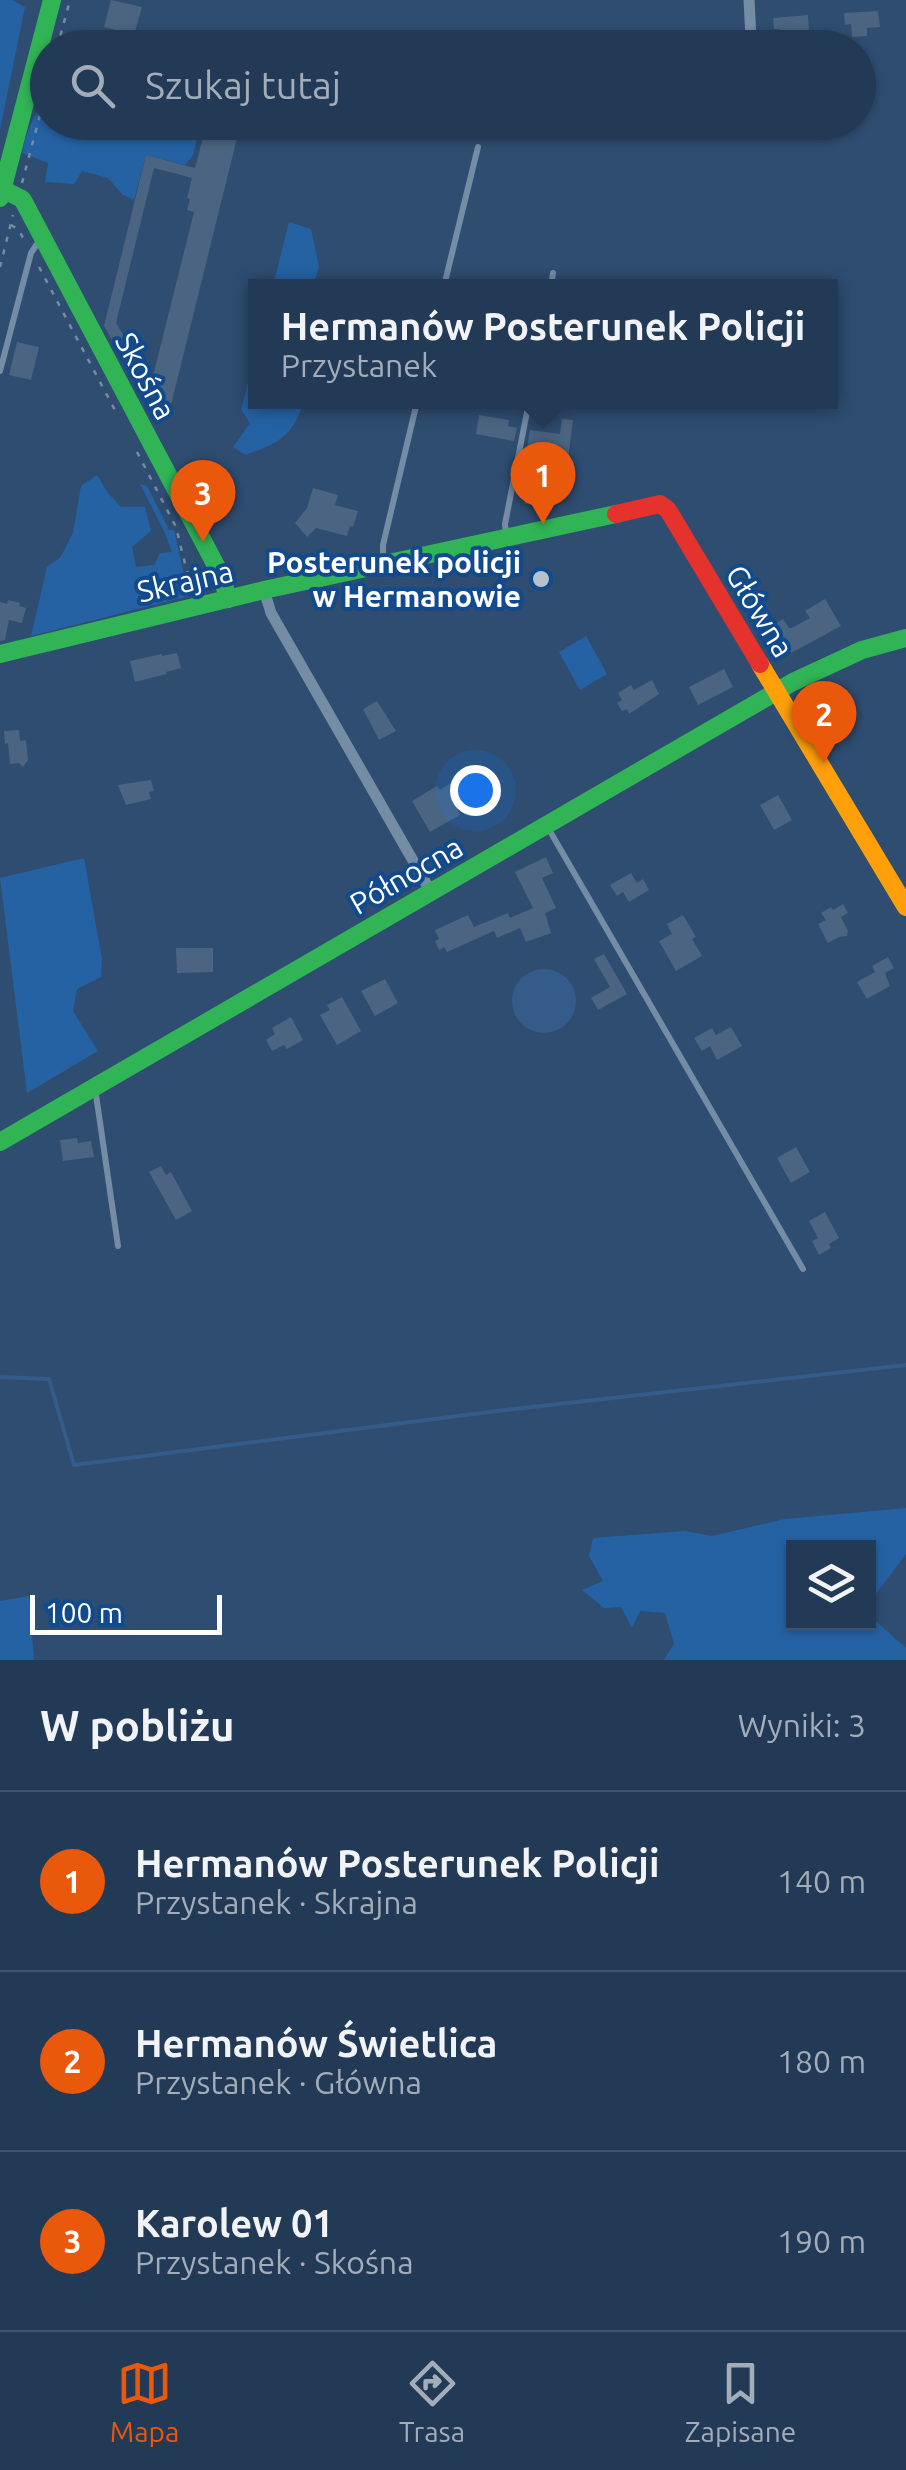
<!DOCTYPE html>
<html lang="pl">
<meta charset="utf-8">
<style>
:root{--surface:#223a55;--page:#2e455f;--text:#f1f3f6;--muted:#a2adb9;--line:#3f546c;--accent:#ea580c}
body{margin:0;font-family:Ubuntu,sans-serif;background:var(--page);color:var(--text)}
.controls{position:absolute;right:30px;bottom:30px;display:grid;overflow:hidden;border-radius:0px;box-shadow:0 2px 8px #0004}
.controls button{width:90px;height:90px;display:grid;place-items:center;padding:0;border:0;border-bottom:2px solid var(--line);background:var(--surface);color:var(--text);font:50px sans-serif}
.scale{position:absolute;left:30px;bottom:25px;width:192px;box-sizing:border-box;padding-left:10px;border:5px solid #fff;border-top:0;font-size:28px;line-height:35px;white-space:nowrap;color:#fff;-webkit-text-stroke:8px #124b8d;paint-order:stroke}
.you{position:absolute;left:475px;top:790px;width:35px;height:35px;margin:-25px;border:8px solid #fff;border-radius:50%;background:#1a73e8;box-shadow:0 0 0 15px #1a73e833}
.badge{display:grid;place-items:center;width:65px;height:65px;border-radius:50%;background:var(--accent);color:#fff;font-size:32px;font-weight:700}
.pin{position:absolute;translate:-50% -82px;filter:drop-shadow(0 2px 5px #0008)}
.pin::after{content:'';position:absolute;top:52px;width:35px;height:30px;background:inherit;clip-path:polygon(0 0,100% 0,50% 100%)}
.popup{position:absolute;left:248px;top:279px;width:590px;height:130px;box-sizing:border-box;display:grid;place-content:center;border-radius:0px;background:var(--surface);filter:drop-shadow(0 2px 8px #0005);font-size:32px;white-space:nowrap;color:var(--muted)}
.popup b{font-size:38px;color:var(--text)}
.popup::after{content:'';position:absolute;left:50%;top:100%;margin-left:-20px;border:20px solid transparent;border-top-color:var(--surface)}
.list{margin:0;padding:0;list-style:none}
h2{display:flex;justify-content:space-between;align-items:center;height:130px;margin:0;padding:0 40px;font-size:42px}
h2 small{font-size:32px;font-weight:400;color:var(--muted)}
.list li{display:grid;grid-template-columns:65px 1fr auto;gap:30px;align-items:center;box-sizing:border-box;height:180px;padding:0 40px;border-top:2px solid var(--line)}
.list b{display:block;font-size:38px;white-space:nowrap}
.list p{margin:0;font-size:32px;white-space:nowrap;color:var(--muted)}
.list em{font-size:32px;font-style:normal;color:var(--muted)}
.icon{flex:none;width:55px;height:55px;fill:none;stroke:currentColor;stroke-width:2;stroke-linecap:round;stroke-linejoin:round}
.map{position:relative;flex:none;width:906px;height:1660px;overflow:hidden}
.search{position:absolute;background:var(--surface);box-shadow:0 2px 8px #0004;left:30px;right:30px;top:30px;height:110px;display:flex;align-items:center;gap:25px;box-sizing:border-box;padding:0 35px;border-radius:55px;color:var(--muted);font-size:38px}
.sheet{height:670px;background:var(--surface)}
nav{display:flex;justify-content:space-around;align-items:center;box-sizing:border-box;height:140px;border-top:2px solid var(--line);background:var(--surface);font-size:28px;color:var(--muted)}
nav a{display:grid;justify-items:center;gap:5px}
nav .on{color:var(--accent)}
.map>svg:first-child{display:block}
</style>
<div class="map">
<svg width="906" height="1660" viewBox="0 0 906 1660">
<rect width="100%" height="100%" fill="#2e4d71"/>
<g fill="#2562a4" fill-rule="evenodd">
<path d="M0,0H12L25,7L0,130Z"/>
<path d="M47,97L48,122L201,123L193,155L185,165L146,155L134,200L123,195L108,178L82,171L74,184L45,182L48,163L22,153C26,132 34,114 47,97Z"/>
<path d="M289,222L311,229L319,267L313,286H273Z"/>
<path d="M255,355V402H303V403C293,437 276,444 246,455L233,447L250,423L241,410Z"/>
<path d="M97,475L108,493L121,507H145L151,531L132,547L136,567L154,565L160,553L172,552L165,533L140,484L147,486L169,530H174L189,596L31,636L47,567L60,558L73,533L81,486Z"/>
<path d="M586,636L607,674L580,690L559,652Z"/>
<path d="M84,858L102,959L101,977L77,989L73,1011L98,1051L27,1093L0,878Z"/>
<path d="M906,1508V1554L872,1599L871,1617L906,1648V1660H664L674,1644L665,1613L640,1611L632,1628L621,1607L604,1608L582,1590L603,1581L589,1556L593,1538L684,1531L712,1536L785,1519ZM794,1548H868V1622H794Z"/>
<path d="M29,1596L34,1660H0V1601Z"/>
</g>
<circle fill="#335c8b" cx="544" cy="1001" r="32"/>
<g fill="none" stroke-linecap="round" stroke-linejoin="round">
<path stroke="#335c8b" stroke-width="4" d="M0,1377L49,1379L74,1465L505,1410L906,1365"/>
</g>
<g fill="#4b6481">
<path d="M111,0L142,7L134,35L104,27Z"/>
<path d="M878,11L880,27L867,28V36L852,37L851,24L845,25L844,13Z"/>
<path d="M808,15L809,32L796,33L797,40L781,41L780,29H774L773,18Z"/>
<path d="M207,122H241L171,405L150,400L153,389L150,388L194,212L187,210L190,199L187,198L192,178L154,168L116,323L138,359L127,366L104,326L146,155L195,168Z"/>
<path d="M17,342L39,347L31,380L9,375Z"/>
<path d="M479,415L509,420L508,426L517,428L514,441L476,434Z"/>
<path d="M562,419L573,420L566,474L549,472L551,457L526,454L530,430L560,434Z"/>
<path d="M549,474L553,498L525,504L521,485L533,482L532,477Z"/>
<path d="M313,488L338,495L335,505L358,511L353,527L350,526L347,536L316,528L307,537L295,523L307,508Z"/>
<path d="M825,599L841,626L791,653L786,643L777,648L769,632L774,629L772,626L783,619L789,628H792L810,618L805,611Z"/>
<path d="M8,600L20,603L19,606L26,608L22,623L9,620L5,640L0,641V602L7,604Z"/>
<path d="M177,653L181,668L166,672L167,674L135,682L130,661L162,654V656Z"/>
<path d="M724,669L733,687L698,705L689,687Z"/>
<path d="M652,680L659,694L629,714L627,709L622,711L617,703L622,700L618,693L631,685L634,690Z"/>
<path d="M377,701L396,731L379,740L363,709Z"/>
<path d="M19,730L20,741L26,740L28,760L23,767L19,763L10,764L8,743L5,744L4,731Z"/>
<path d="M151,780L154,791L149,792L151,799L126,805L118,785Z"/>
<path d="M451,783L464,804L457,808L460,815L430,832L412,801L437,786L440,790Z"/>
<path d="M778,795L792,820L774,830L760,805Z"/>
<path d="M546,857L553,873L542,878L556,908L545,913L551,933L526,942L520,928L497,938L494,931L447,952L444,947L439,950L435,941L439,939L435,930L468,915L474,927L508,913L510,918L533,908L515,872Z"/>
<path d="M631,873L637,883L643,879L649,890L629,902L623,892L617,896L610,885Z"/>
<path d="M843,904L848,913L841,917L848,931L847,936L839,937L828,943L818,924L826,920L821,913L831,907L833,910Z"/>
<path d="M683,915L696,937L692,939L702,956L676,971L659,941L672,934L667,924Z"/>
<path d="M176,948H213V972L177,973Z"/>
<path d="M604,954L627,994L598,1010L591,998L610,987L594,959Z"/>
<path d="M888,957L894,968L885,973L890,986L867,999L857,982L875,972L872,966Z"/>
<path d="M385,979L398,1003L375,1016L361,991Z"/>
<path d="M342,997L361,1031L337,1045L320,1015L330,1010L327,1005Z"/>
<path d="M291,1017L303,1040L287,1049L284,1045L272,1051L266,1040L275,1034L272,1028Z"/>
<path d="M731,1027L742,1046L717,1060L710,1046L702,1051L694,1038L712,1028L716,1035Z"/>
<path d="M77,1138L78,1143L91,1141L94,1157L63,1161L60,1140Z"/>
<path d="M796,1147L810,1172L791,1183L777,1158Z"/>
<path d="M161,1166L166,1175L171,1172L192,1211L176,1220L149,1172Z"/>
<path d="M825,1212L839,1238L829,1244L831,1248L819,1255L812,1241L818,1238L809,1221Z"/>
</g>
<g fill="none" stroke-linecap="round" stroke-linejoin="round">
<g stroke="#758ca5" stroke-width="2.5" stroke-dasharray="5 8" stroke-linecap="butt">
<path d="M57,48L70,0"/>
<path d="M22,183L48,85"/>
<path d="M11,225L19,230L25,242"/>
<path d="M0,267L13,215"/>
<path d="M39,267L117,414"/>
<path d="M137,452L176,527L192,592"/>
</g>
<g stroke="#758ca5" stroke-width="6">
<path d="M444,286L478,147"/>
<path d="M551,286L553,273"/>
<path d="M0,371L31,253L41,238"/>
<path d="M506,533L505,524L529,402"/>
<path d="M383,561V545L417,402"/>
<path d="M547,826L803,1269"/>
<path d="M95,1088L118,1246"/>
</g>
<g stroke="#758ca5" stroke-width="11">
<path d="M749,0L751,38"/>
<path d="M264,590L271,613L431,892"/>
</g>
<g stroke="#30b455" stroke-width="18">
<path d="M2,189L22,199L25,204L222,577L228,599"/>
<path d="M0,198L52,0"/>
<path d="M0,654L264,590L616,514"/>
<path d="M0,1142L793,682L862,650L906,638"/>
</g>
<path stroke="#ff9f0a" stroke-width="18" d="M760,664L906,907"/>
<path stroke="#e5322d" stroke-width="18" d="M616,514L660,504L668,510L760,664"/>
</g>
<circle fill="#b6c1cd" stroke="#124b8d" stroke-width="4" cx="541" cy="579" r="10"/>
<g text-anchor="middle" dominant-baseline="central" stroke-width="8" stroke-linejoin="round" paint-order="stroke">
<g font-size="30" fill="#fff" stroke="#124b8d">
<text transform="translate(146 376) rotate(62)">Skośna</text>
<text transform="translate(185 581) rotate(-13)">Skrajna</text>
<text transform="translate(760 611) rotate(59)">Główna</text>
<text transform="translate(406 875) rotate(-30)">Północna</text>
</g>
<g font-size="30" font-weight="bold" fill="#fff" stroke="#124b8d" text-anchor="end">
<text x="521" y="562">Posterunek policji<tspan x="521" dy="34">w Hermanowie</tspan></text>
</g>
</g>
</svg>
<div class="controls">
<button><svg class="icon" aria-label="layers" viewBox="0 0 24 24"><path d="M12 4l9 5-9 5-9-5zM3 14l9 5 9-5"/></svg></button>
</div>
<div class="scale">100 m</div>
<div class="you"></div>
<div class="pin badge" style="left:543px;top:524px">1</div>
<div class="popup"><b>Hermanów Posterunek Policji</b>Przystanek</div>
<div class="pin badge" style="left:824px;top:763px">2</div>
<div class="pin badge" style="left:203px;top:542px">3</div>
<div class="search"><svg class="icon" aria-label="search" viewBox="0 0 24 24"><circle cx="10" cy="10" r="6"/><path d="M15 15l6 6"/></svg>Szukaj tutaj</div>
</div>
<section class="sheet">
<h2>W pobliżu<small>Wyniki: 3</small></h2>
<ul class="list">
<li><span class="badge">1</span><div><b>Hermanów Posterunek Policji</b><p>Przystanek · Skrajna</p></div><em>140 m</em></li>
<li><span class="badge">2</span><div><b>Hermanów Świetlica</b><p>Przystanek · Główna</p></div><em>180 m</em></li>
<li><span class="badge">3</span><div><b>Karolew 01</b><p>Przystanek · Skośna</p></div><em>190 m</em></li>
</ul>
</section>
<nav>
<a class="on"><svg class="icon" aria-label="map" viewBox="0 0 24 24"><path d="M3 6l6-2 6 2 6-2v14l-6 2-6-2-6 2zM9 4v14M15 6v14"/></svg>Mapa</a>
<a><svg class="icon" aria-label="directions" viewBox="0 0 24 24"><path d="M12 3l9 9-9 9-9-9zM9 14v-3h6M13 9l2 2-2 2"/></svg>Trasa</a>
<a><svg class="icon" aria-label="saved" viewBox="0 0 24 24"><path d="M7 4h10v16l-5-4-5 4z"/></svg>Zapisane</a>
</nav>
